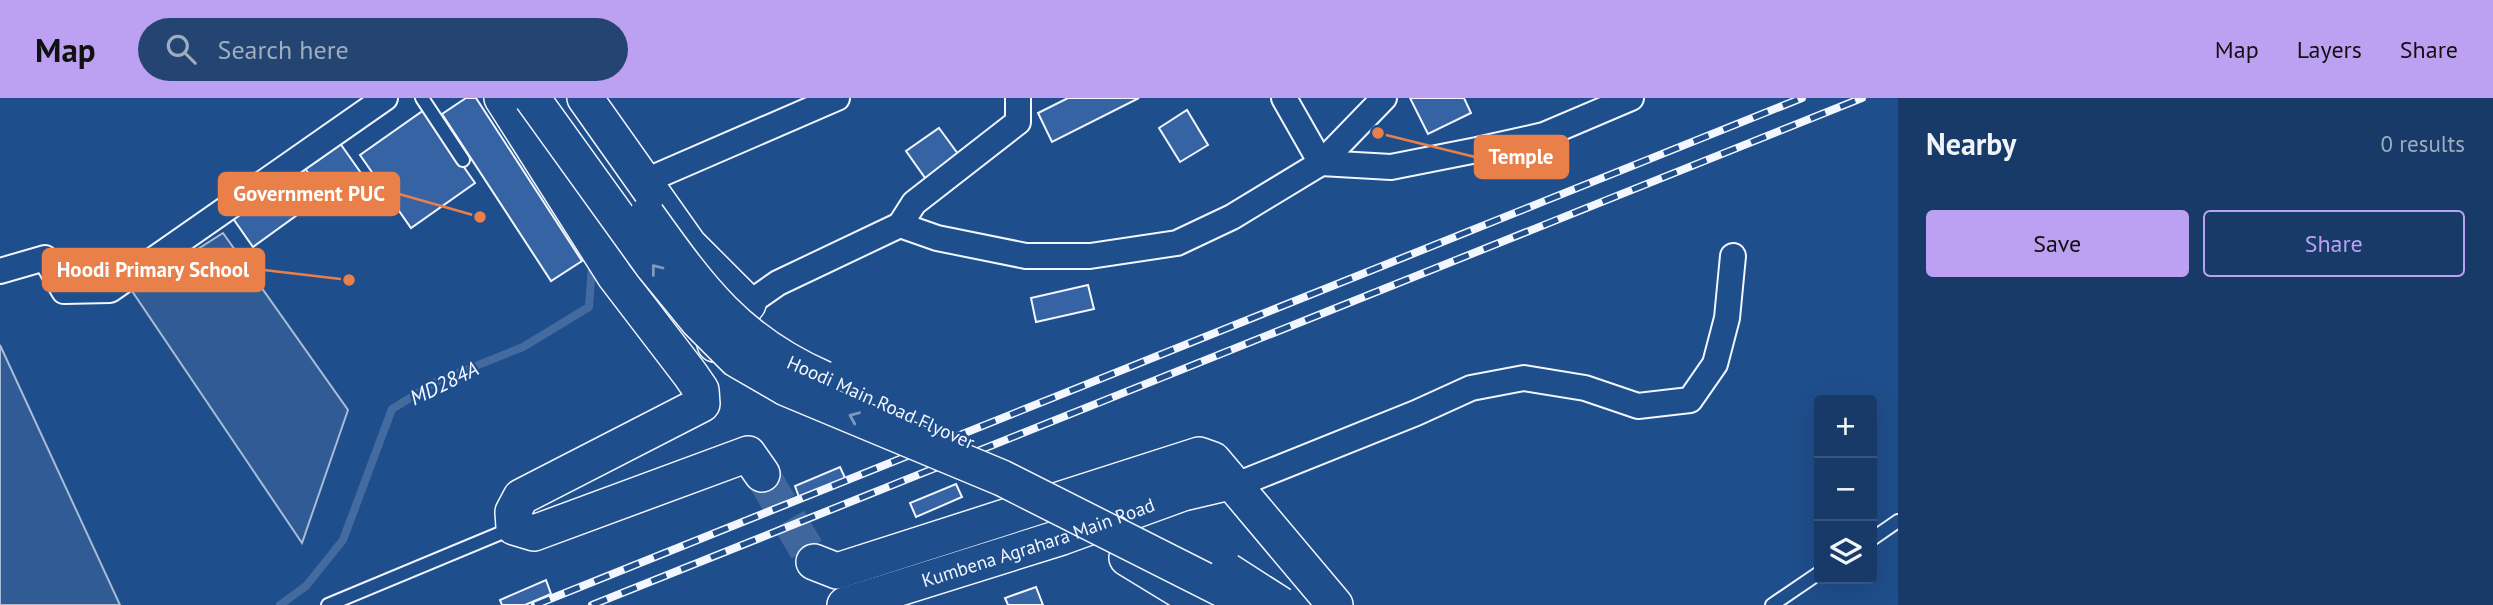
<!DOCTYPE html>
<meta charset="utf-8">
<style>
:root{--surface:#173a69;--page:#244571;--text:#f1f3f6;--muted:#9eadc0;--line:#36547d;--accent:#bca0f2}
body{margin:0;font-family:"PT Sans",sans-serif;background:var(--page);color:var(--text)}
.controls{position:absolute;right:21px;bottom:21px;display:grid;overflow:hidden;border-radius:7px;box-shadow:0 7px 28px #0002}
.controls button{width:63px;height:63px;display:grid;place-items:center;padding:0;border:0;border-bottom:2px solid var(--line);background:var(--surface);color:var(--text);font:35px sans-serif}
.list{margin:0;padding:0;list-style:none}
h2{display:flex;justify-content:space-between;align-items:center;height:91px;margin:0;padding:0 28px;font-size:30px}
h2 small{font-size:23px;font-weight:400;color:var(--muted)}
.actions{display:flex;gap:14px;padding:21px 28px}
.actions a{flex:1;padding:16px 0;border:2px solid var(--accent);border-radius:7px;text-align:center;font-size:24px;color:var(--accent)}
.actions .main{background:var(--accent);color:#111}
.icon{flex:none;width:38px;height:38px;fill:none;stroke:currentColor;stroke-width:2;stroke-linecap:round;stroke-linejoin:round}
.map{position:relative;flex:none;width:1898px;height:507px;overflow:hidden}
header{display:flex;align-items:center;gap:42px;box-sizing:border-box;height:98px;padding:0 35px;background:var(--accent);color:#111}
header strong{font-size:33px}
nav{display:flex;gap:38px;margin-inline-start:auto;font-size:24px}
.search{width:490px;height:63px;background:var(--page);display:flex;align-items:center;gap:18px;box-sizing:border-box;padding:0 24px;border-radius:38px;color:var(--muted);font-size:26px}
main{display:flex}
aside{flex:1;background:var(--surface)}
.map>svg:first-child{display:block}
</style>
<header>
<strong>Map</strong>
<div class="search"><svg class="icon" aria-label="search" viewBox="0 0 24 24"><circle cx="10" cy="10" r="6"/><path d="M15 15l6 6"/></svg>Search here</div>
<nav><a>Map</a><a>Layers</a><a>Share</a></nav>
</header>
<main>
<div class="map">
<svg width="1898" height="507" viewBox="0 0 1898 507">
<rect width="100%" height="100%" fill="#1f4e8c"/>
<g fill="#305b95" stroke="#a8bbd7" stroke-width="2">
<path d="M223,135L348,312L302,445L132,193Z"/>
<path d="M0,247L120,507H0Z"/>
</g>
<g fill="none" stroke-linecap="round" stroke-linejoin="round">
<path stroke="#446ba0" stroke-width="8" d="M280,507L306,488L343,442L392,311L436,284L523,249L589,209L592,167"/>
</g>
<g fill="#3563a3" stroke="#f2f6ff" stroke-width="2">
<path d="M466,0H476L582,163L551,183L442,16Z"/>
<path d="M1068,0H1139L1052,44L1038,15Z"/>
<path d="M1410,0H1464L1471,15L1428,36Z"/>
<path d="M424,12L475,85L411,130L360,57Z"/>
<path d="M1187,12L1208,47L1180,64L1159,30Z"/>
<path d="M939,30L961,60L928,84L906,53Z"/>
<path d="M337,41L361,75L326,100L302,66Z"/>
<path d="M301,70L322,99L253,149L232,119Z"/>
<path d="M1088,187L1094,211L1036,224L1031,200Z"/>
<path d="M840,369L846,382L800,402L795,388Z"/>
<path d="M956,386L962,399L916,419L910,405Z"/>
<path d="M546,482L551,496L525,507H502L500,502Z"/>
<path d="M1036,489L1043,507H1008L1005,500Z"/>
</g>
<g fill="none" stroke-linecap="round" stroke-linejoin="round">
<path stroke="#3f679d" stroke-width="35" stroke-dasharray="35 18" stroke-linecap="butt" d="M762,376L814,464"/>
<defs>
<g id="lane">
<path d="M422,0L463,62"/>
<path d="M1872,441L1898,423"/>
<path d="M328,507L513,430"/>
<path d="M1772,507L1819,475"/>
</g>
<g id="street">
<path d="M1284,0L1321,65L1391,69L1477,52L1544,37L1631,0"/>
<path d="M643,84L837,0"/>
<path d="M900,127L914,105L1018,24V0"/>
<path d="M0,173L45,160L64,193L110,192L385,0"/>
<path d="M748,206L778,185L900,127L937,140L1026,158H1090L1177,145L1232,119L1321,65L1384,0"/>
<path d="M1234,388L1416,315L1471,290L1524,280L1585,290L1638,308L1690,302L1715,266L1727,220L1733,158"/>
</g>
<g id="secondary">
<path d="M502,0L615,178L690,276L701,292L702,306L521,399L513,414L514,429L534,435L748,356L762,376"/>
<path d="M585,0L689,147L748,206L715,246"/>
<path d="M1127,460L1204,507"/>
<path d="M814,464L837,473L1199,357L1213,362L1335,507"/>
<path id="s1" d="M845,507L1062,439L1183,395L1230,384"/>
</g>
</defs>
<use href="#lane" stroke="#f2f6ff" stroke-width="16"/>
<use href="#street" stroke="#f2f6ff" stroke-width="28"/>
<use href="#secondary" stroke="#f2f6ff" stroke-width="38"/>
<use href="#lane" stroke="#1f4e8c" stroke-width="12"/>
<use href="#street" stroke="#1f4e8c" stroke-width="24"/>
<use href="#secondary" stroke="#1f4e8c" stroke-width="35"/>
<defs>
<g id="rail">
<path d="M535,507L1802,0"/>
<path d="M592,507L1862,0"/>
</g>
</defs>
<use href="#rail" stroke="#f2f6ff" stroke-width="8"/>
<use href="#rail" stroke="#1f4e8c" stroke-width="5" stroke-dasharray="16" stroke-linecap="butt"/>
<defs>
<g id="secondary-bridge">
<path d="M532,0L653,168L698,223L736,261L786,290L1002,380L1230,495L1246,507"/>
<path d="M647,117C700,191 737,243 824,281"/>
<path d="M1228,473L1281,507"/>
</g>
</defs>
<use href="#secondary-bridge" stroke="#f2f6ff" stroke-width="38" stroke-linecap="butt"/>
<use href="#secondary-bridge" stroke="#1f4e8c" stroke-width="35"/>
</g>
<defs><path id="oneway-chevron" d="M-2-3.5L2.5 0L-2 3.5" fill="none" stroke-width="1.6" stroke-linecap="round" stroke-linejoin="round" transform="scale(1.75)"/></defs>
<g stroke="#7e9ac0">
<use href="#oneway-chevron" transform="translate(656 171) rotate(-128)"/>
<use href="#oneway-chevron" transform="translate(854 319) rotate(-157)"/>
</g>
<g text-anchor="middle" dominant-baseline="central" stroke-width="5" stroke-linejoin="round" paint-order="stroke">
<g font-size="19" fill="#f2f6ff" stroke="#1f4e8c">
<text transform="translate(881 304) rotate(24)">Hoodi Main Road Flyover</text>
<text stroke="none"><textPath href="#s1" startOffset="203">Kumbena Agrahara Main Road</textPath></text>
</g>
<g font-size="21" font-style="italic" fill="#f2f6ff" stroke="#1f4e8c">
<text transform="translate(444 285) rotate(-26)">MD284A</text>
</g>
</g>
<path fill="none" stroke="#ea8049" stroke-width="2.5" d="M1378 35L1475 59M480 119L399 96M349 182L264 172"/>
<g fill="#ea8049" stroke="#1f4e8c" stroke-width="2.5">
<circle cx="1378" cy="35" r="7"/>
<circle cx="480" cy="119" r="7"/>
<circle cx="349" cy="182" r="7"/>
</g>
<g fill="#ea8049" stroke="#ea8049" stroke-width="2.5">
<rect x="1475" y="38" width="93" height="42" rx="7"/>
<rect x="219" y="75" width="180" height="42" rx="7"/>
<rect x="43" y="151" width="221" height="42" rx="7"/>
</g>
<g font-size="21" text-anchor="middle" font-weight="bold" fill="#fff">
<text x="1521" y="66">Temple</text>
<text x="309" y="103">Government PUC</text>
<text x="153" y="179">Hoodi Primary School</text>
</g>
</svg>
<div class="controls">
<button>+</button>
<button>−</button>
<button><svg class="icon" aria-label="layers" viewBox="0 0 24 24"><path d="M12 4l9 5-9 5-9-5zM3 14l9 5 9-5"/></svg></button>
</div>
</div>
<aside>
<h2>Nearby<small>0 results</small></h2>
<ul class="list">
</ul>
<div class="actions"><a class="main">Save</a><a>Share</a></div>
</aside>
</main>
